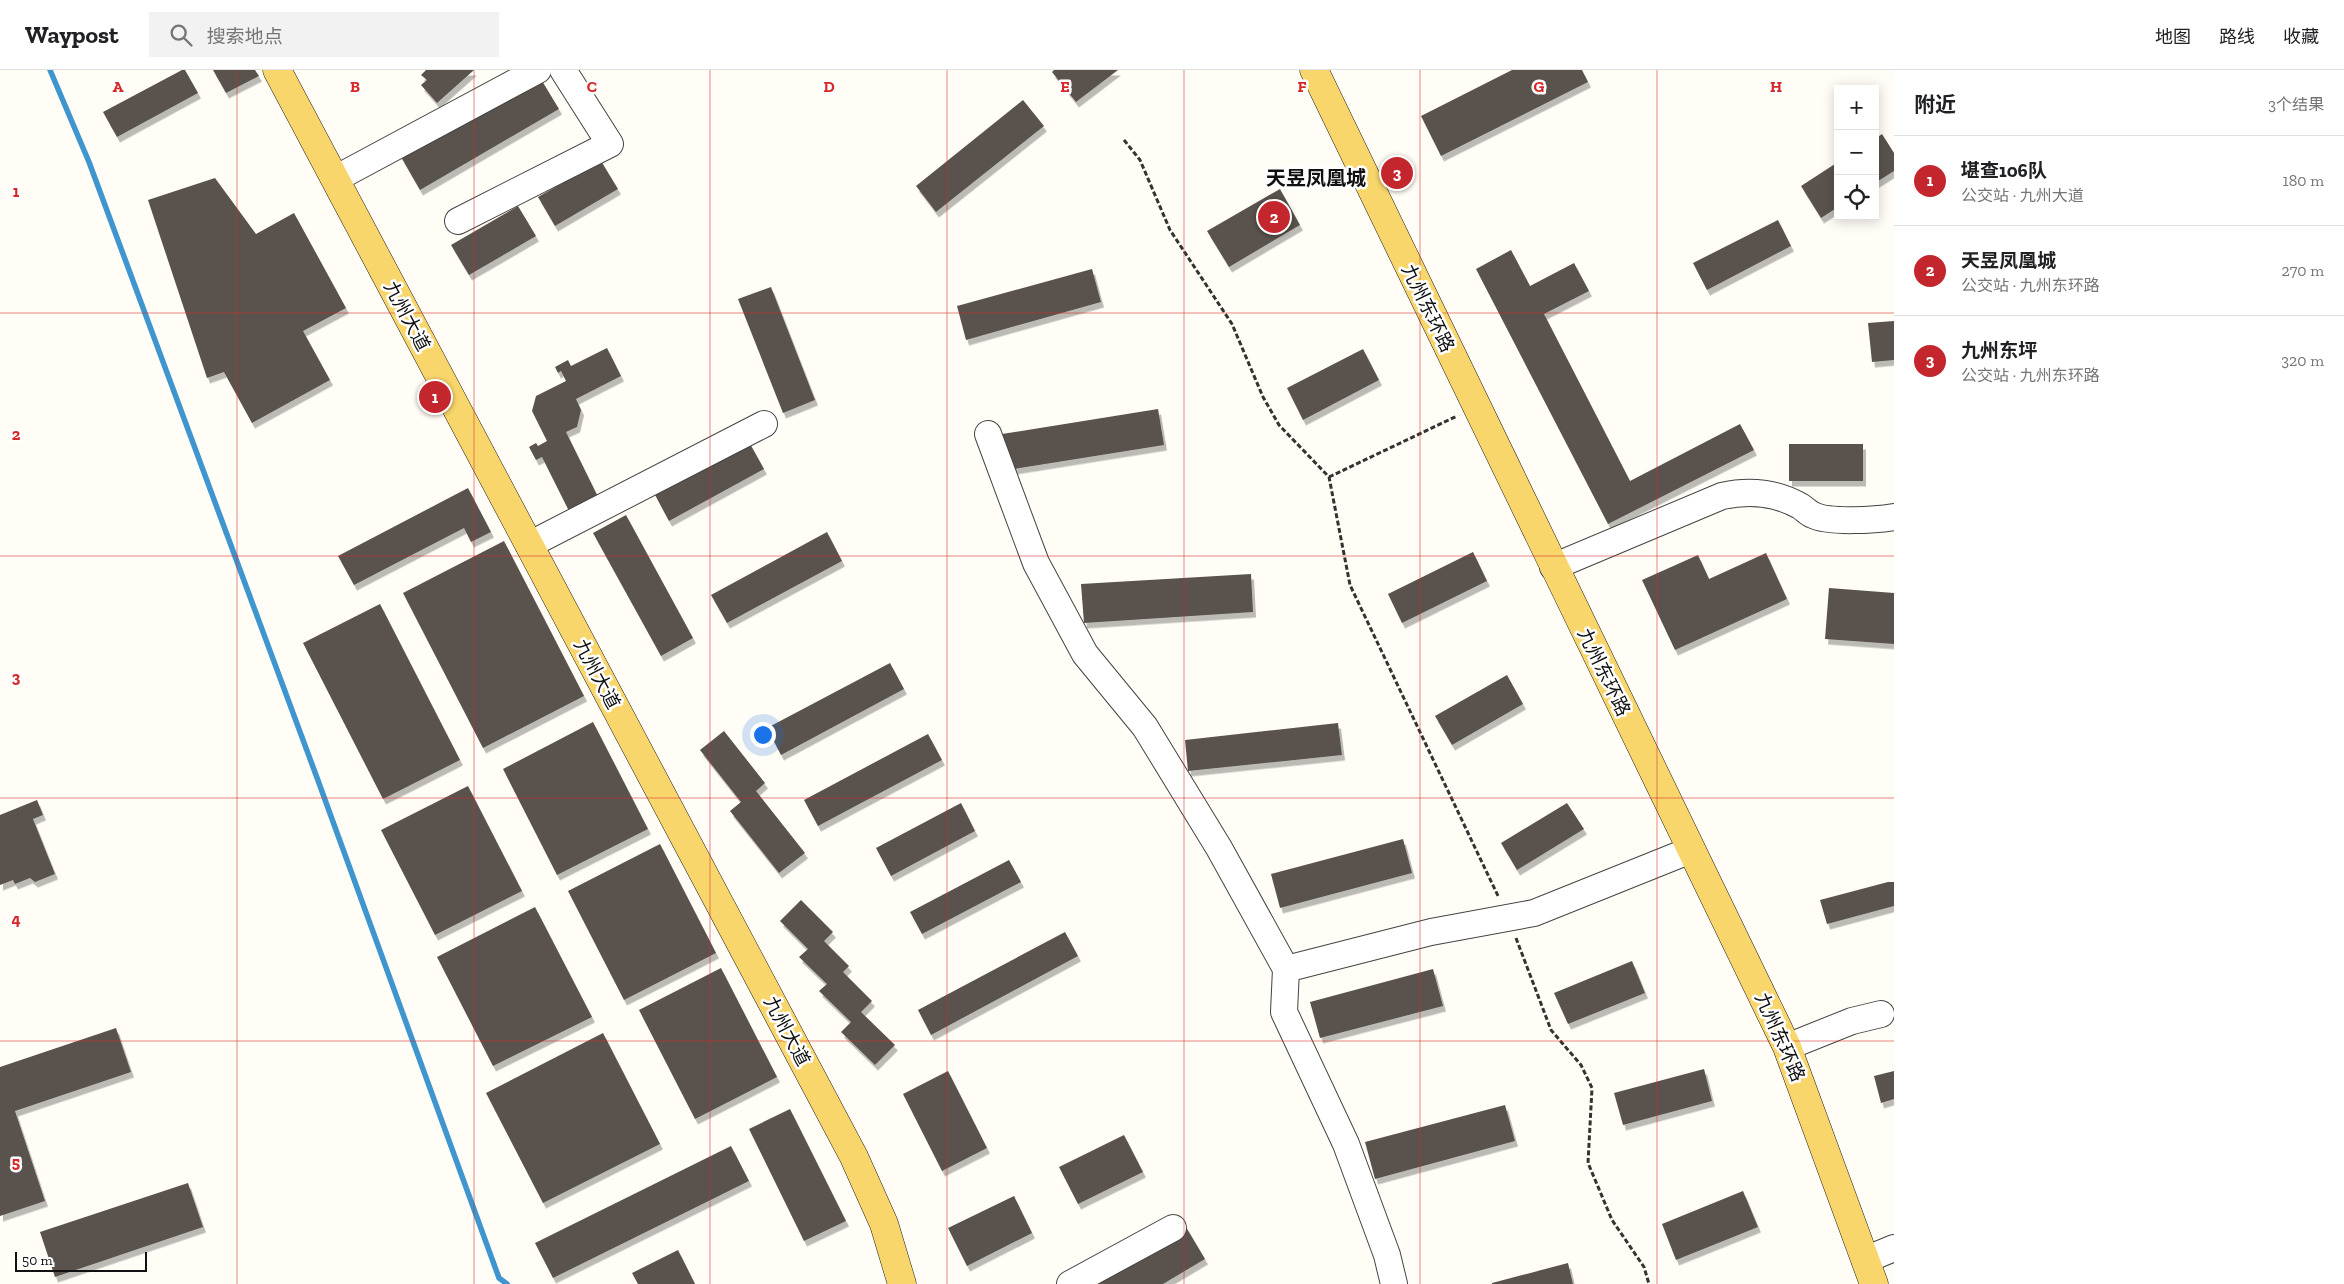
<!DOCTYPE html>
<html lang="zh">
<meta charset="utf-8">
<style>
:root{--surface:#fff;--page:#f2f2f2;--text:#202124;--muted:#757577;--line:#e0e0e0;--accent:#c4262e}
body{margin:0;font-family:"Zilla Slab","Noto Sans SC",serif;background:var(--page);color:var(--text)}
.controls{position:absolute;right:15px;top:15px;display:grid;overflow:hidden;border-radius:0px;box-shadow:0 2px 12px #0003}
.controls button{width:45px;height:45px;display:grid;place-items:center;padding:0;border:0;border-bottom:1px solid var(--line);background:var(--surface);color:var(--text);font:25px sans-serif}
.scale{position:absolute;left:15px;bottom:12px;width:132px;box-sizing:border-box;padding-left:5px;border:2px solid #111;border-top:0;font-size:14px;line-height:18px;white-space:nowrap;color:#111;-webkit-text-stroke:4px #fff;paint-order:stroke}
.you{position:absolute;left:762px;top:664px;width:18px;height:18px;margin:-12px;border:4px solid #fff;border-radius:50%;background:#1a73e8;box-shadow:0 0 0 8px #1a73e833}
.badge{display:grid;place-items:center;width:32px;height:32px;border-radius:50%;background:var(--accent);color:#fff;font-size:16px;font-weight:700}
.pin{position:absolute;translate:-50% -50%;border:2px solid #fff;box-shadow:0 1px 5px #0006}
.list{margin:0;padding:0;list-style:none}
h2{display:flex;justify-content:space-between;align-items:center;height:65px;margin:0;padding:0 20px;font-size:21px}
h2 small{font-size:16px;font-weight:400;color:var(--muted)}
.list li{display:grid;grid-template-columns:32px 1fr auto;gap:15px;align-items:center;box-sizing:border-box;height:90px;padding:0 20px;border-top:1px solid var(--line)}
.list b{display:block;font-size:19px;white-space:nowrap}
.list p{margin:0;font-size:16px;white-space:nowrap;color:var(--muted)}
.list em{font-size:16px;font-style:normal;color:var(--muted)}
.icon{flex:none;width:28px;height:28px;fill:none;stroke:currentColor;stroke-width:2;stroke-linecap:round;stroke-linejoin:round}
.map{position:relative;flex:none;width:1894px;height:1214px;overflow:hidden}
header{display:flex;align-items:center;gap:30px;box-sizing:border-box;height:70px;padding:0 25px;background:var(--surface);border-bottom:1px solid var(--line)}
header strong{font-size:24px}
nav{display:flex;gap:28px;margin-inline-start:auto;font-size:18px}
.search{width:350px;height:45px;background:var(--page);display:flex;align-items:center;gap:12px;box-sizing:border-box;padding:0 18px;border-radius:0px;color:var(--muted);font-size:19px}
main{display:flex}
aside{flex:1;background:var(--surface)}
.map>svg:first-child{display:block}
</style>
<header>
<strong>Waypost</strong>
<div class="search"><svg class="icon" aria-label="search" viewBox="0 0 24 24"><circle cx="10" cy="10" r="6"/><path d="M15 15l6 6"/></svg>搜索地点</div>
<nav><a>地图</a><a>路线</a><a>收藏</a></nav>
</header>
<main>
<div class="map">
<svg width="1894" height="1214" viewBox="0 0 1894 1214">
<defs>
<filter id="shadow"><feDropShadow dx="3" dy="5.5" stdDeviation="0" flood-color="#0004"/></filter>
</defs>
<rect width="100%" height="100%" fill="#fffdf5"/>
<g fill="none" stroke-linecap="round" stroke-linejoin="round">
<path stroke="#3f96cf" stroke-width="5.5" d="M50,0L89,92L316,705L499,1208L507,1214"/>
</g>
<g fill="#5a524d" filter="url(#shadow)">
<path d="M182,0H185L198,23L117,67L103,42Z"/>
<path d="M213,0H255L259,6L226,23Z"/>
<path d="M426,0H474L437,33L421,15L427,10L421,5Z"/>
<path d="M1054,0H1118L1076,32L1052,2Z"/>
<path d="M1512,0H1582L1588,12L1441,86L1421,46Z"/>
<path d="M539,6L559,39L420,120L401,87Z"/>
<path d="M1023,30L1044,56L936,142L916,116Z"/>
<path d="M1882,64L1894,83V101L1875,113V69Z"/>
<path d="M601,91L618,119L555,156L538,127Z"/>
<path d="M1838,92V137L1821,148L1801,116Z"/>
<path d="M215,108L256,164L294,143L346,238L303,261L330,310L252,353L224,302L207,308L148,130Z"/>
<path d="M1280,119L1300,155L1229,197L1207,161Z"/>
<path d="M518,136L536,166L469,205L451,175Z"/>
<path d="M1778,150L1791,176L1707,220L1693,193Z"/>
<path d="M1511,180L1530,216L1574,193L1589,221L1544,244L1630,411L1740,354L1754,380L1608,454L1476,199Z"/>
<path d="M1092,199L1101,232L966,270L957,236Z"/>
<path d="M771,217L815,330L783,343L738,229Z"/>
<path d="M1894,251V290L1872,292L1868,253Z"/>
<path d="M607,278L621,306L576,329L581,340L577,357L566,362L601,433L572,447L542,387L536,390L529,377L536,373L538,376L547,371L532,341L536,326L566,311L561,301L558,303L555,297L568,290L571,296Z"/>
<path d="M1363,279L1379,310L1303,350L1287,318Z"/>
<path d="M1158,339L1164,375L1008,400L1002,364Z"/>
<path d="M749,372L764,399L669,451L654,423Z"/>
<rect x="1789" y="374" width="74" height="37"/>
<path d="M468,418L491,462L471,472L464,458L354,515L338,486Z"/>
<path d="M626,445L693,568L661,586L593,463Z"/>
<path d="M827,462L842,491L727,553L711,525Z"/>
<path d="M504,471L584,626L483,678L403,523Z"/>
<path d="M1473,482L1487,511L1402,553L1388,524Z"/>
<path d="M1766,483L1787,529L1675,580L1642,510L1698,485L1709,509Z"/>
<path d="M1251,504L1253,542L1084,553L1081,514Z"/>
<path d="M1829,518L1894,523V574L1825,569Z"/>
<path d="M380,534L460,690L383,729L303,573Z"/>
<path d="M890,593L904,619L781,685L767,658Z"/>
<path d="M1507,605L1523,634L1452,675L1435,646Z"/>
<path d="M593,652L648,759L557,805L503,699Z"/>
<path d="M1338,653L1342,685L1188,701L1185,670Z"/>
<path d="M724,661L765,713L756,721L805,783L779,803L730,741L741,732L700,680Z"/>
<path d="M928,664L942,690L818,756L804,730Z"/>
<path d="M468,716L522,821L435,865L381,760Z"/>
<path d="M37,730L43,745L33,749L55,804L35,812L30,808L15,814L13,810L0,815V745Z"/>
<path d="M961,733L975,761L891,806L876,778Z"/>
<path d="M1567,733L1584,759L1517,800L1501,773Z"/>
<path d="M1403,769L1412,803L1280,838L1271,804Z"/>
<path d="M660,774L716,883L624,930L568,821Z"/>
<path d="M1009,790L1021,812L922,864L910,842Z"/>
<path d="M1888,812H1894V836L1827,854L1820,830Z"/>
<path d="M801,830L833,862L824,871L849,896L843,902L872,931L861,942L895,975L875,995L841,962L851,952L819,921L827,914L799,887L808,879L780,851Z"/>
<path d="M535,837L592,947L493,996L437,887Z"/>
<path d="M1065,862L1078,886L931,965L918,940Z"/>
<path d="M1632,891L1645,923L1568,954L1554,923Z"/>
<path d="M721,898L777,1007L695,1049L639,940Z"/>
<path d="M1433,899L1443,936L1320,968L1310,932Z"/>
<path d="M116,958L131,1002L15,1041L45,1131L0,1146V997Z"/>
<path d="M603,963L660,1074L543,1133L486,1023Z"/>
<path d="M1704,999L1712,1031L1623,1055L1614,1023Z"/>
<path d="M948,1001L987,1078L942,1101L903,1024Z"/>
<path d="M1894,1001V1029L1881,1033L1874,1006Z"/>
<path d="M1505,1035L1515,1071L1375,1109L1365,1072Z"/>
<path d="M790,1039L846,1151L804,1171L749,1059Z"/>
<path d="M1124,1065L1143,1102L1078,1134L1059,1097Z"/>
<path d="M731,1076L749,1111L553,1208L535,1173Z"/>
<path d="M188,1113L203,1157L55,1207L40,1162Z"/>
<path d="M1743,1121L1758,1157L1676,1190L1662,1154Z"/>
<path d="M1014,1126L1032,1163L967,1196L948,1158Z"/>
<path d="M1186,1157L1205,1189L1163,1214H1089Z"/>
<path d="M678,1180L695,1214H638L632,1203Z"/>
<path d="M1568,1193L1573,1214H1492V1213Z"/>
</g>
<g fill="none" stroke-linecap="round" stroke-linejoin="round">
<defs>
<g id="minor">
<path d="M335,109L538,0"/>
<path d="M458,151L610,74L563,0"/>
<path d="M988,364L1036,493L1085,584L1145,657L1219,778L1286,899L1284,942L1346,1074L1387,1185L1394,1214"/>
<path d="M529,475L764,354"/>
<path d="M1553,497L1722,426C1749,420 1775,422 1800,436C1805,439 1808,443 1813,445C1828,453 1877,450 1894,447"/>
<path d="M1286,899L1431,862L1534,843L1691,780"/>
<path d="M1787,977L1852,951L1881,944"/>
<path d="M1865,1190L1894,1178"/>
<path d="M1070,1214L1173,1158"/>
</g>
<g id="major">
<path d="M277,0L854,1087L884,1154L902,1214"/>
<path d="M1314,0L1787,977L1874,1214"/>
</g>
</defs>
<use href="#minor" stroke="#444" stroke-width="28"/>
<use href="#major" stroke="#222" stroke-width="29"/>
<g stroke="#333" stroke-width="3" stroke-dasharray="5 2.5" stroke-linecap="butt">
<path d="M1124,70L1140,90L1170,160L1232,254L1263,327L1279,355L1329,407L1350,515L1499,828"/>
<path d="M1329,407L1457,346"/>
<path d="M1516,868L1551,960L1581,995L1592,1018L1588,1093L1612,1150L1644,1197L1649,1214"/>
</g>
<use href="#minor" stroke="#fff" stroke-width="26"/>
<use href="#major" stroke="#f9d66b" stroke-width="28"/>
</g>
<path fill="none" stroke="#d62828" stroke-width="1" stroke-opacity="0.55" d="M237,0V1214M474,0V1214M710,0V1214M947,0V1214M1184,0V1214M1420,0V1214M1657,0V1214M0,243H1894M0,486H1894M0,728H1894M0,971H1894"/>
<g text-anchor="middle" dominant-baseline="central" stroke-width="5" stroke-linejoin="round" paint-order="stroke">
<g font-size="19" fill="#111" stroke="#fff">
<text transform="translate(1428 238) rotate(64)">九州东环路</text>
<text transform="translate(407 246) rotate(62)">九州大道</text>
<text transform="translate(1604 602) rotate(64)">九州东环路</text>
<text transform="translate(597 604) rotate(62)">九州大道</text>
<text transform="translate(787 961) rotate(62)">九州大道</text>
<text transform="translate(1780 967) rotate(66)">九州东环路</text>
</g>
<g font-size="20" font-weight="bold" fill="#111" stroke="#fff">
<text x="1316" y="108">天昱凤凰城</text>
</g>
</g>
<g font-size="16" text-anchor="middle" font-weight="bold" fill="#d62828" stroke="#fff" stroke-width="5" stroke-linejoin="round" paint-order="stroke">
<text x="118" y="22">A</text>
<text x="355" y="22">B</text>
<text x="592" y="22">C</text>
<text x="829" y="22">D</text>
<text x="1065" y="22">E</text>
<text x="1302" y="22">F</text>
<text x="1539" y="22">G</text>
<text x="1776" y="22">H</text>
<text x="16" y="127">1</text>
<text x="16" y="370">2</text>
<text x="16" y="613">3</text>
<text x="16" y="855">4</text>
<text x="16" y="1098">5</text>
</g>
</svg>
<div class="controls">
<button>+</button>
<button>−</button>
<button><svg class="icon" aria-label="locate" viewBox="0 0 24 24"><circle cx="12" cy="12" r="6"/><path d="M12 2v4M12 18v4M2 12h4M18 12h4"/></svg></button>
</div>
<div class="scale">50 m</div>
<div class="you"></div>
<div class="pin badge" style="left:435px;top:327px">1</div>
<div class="pin badge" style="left:1274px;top:147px">2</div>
<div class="pin badge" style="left:1397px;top:103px">3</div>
</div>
<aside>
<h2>附近<small>3个结果</small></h2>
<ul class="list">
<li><span class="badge">1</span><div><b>堪查106队</b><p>公交站 · 九州大道</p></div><em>180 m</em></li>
<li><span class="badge">2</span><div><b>天昱凤凰城</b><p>公交站 · 九州东环路</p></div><em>270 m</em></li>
<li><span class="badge">3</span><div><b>九州东坪</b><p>公交站 · 九州东环路</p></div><em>320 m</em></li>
</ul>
</aside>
</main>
